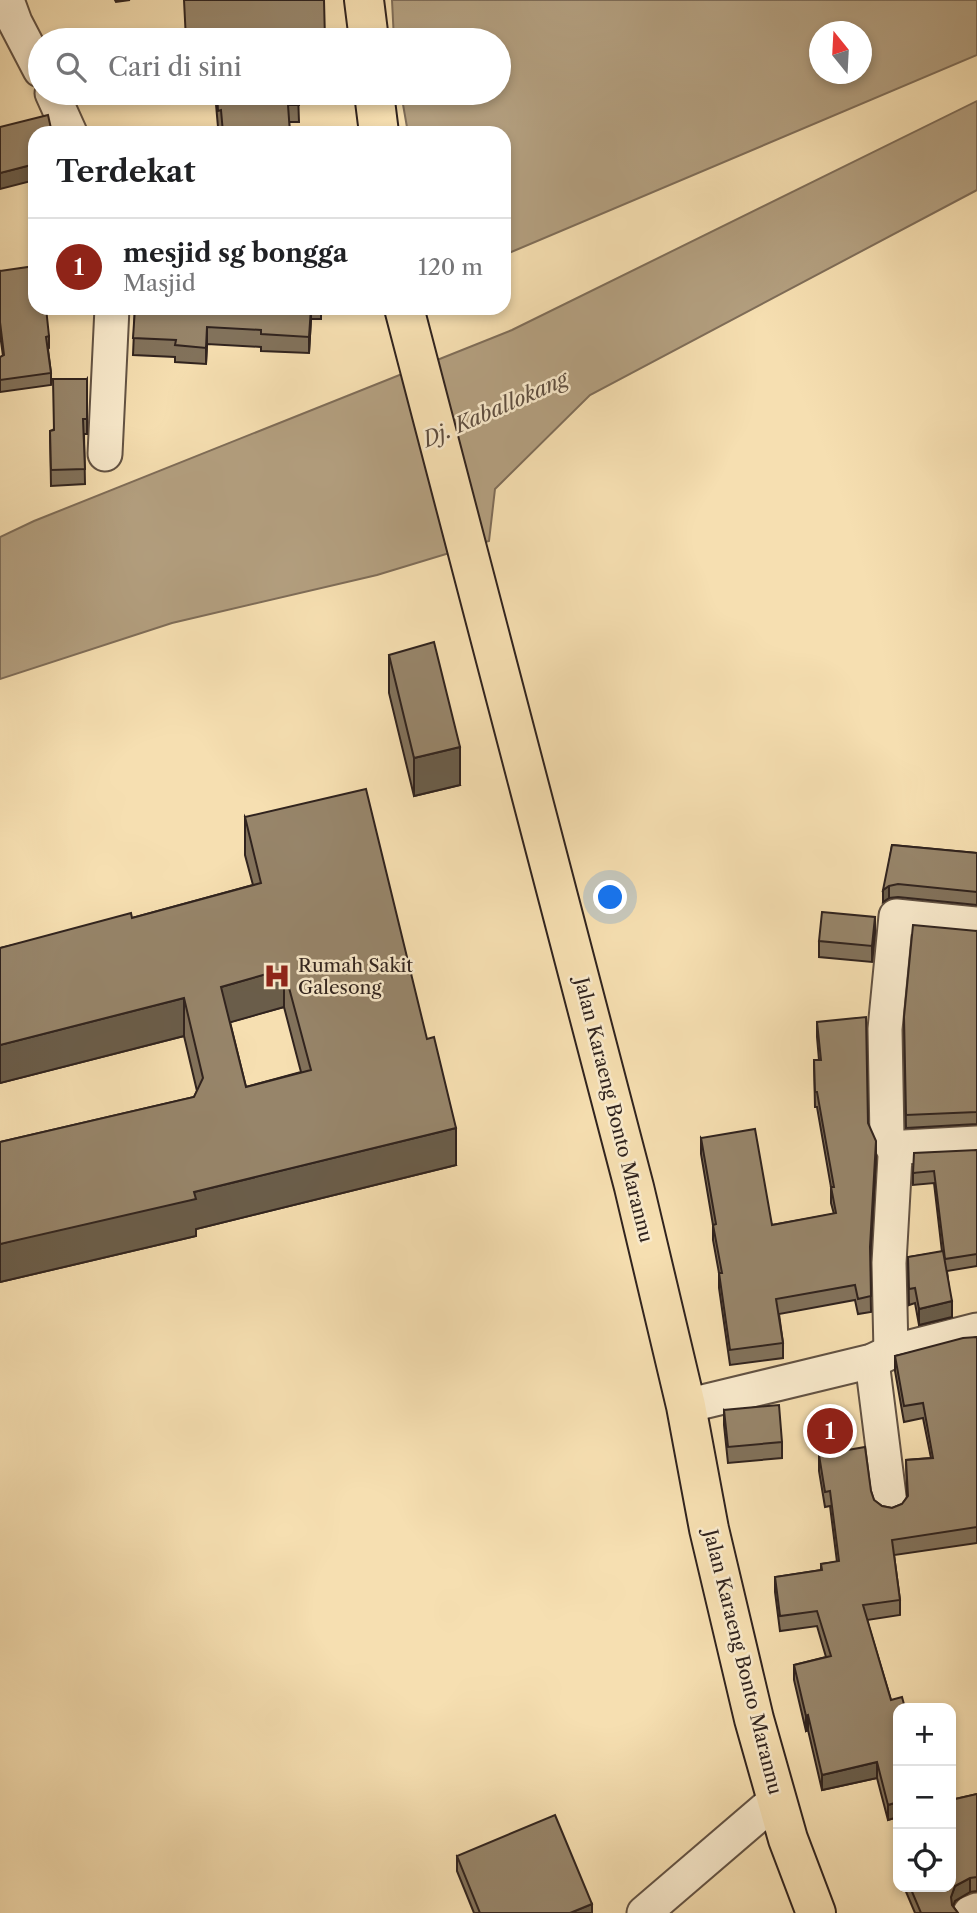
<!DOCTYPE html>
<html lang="id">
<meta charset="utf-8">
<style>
:root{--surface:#fff;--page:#f2f2f2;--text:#202124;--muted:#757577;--line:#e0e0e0;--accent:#8f2418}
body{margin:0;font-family:"Libre Caslon Text",serif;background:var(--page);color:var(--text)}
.controls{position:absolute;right:21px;bottom:21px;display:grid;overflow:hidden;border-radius:14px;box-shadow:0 4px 10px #0003}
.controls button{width:63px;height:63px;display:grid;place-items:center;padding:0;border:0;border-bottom:2px solid var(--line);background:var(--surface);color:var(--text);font:35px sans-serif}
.compass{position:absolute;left:809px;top:21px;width:63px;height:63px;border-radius:50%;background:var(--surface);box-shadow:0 4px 10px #0003;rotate:342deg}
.you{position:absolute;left:611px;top:898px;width:24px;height:24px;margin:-18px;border:5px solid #fff;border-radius:50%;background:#1a73e8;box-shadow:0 0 0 10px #1a73e833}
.badge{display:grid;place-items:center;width:46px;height:46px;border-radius:50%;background:var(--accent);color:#fff;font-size:23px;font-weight:700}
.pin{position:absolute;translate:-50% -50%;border:4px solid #fff;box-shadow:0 2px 7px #0006}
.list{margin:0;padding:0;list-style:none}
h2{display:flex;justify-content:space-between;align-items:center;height:91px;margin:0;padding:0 28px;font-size:30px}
h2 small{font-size:23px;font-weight:400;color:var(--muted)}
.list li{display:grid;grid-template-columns:46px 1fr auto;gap:21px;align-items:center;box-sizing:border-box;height:98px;padding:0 28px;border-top:2px solid var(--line)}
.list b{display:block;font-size:26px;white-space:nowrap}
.list p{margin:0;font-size:23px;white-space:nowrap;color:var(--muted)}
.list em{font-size:23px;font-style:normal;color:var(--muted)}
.icon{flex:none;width:38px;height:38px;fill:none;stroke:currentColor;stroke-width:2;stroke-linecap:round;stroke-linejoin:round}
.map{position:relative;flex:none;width:977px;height:1913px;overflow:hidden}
.search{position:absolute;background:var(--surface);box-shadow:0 4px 10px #0003;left:28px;top:28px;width:483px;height:77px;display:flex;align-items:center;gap:18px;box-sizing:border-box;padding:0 24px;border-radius:38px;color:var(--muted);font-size:26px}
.panel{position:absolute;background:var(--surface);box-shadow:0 4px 10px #0003;left:28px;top:126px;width:483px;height:189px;border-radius:21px}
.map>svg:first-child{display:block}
</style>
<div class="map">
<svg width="977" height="1913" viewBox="0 0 977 1913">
<rect width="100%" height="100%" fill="#f6dfb1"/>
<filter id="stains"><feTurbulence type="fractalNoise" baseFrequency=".00286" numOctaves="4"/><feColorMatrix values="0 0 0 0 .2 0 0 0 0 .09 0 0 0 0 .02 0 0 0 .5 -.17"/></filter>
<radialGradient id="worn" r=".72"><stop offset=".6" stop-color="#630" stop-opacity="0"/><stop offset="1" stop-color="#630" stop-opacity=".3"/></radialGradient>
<g fill="#b39f7f" stroke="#7f6d58" stroke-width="2" fill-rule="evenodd">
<path d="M392,0H977V55L504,255V133H408L401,93H499V40H394ZM820,32H862V74H820Z"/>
<path d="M977,101V190L590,395L495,489L489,541L377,575L172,623L0,679V537L34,521L512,330Z"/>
</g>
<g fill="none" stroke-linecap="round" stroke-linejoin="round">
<defs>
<g id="minor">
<path d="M7,0L15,22L40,70"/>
<path d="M52,93L70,133"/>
<path d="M105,454L112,308"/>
<path d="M896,1153L887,1138L885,1029L896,916L977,924"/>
<path d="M891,1352L889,1263L895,1156L901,1148L904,1147L977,1143"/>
<path d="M872,1361L890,1504"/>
<path d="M686,1406L872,1361L891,1352L977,1330"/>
<path d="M644,1913L777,1799"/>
<path d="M970,1913L977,1910"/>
</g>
<g id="major">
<path d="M364,0L369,40"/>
<path d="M374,93L379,133"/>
<path d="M404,308L634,1187L686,1406L709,1529L754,1719L788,1839L816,1913"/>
</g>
</defs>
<use href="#minor" stroke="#625243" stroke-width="37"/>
<use href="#major" stroke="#30231e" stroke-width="42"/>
<use href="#minor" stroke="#f9eacc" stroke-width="33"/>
<use href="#major" stroke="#f6dfb1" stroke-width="38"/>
</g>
<g fill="#82725b" stroke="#30231e" stroke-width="2" fill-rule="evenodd">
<path d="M115,0H130L116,2Z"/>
<path d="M215,93H298L299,122H289L290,133H221V127H218Z"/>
<path d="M0,271L49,336V348L48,349L51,373V385L0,392V357L3,356L0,334Z"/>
<path d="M135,308H321V319H311L309,353L261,351V347L207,344L206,364L175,362V357L133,355Z"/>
<path d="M87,379V434H84L85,484L51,486L50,431L53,430Z"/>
<path d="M389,655L460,785L414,796L389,693Z"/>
<path d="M245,817L456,1165L196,1229V1236L0,1282V1142L194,1097L197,1091L184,1036L0,1083V948L132,918L253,885L245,855ZM284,1007L301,1072L246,1087L230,1022Z"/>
<path d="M892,845L977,853V905L898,897L889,898L883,902Z"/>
<path d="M977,931V1124L906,1128L904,1017Z"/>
<path d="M875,932L872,962L819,957V941Z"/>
<path d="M817,1022L868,1123L876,1157L870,1258L871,1312L858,1314L855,1300L779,1314L783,1343V1358L730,1365L719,1288V1273L713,1240V1225L701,1154V1138L772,1225L834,1214L831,1203V1187L817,1107H815L814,1060H819L817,1037Z"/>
<path d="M977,1150V1266L947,1271L952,1317L919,1325L915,1303L909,1305L908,1257L942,1252L934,1183L913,1185V1173Z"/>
<path d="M977,1337V1543L894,1555L900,1600V1615L867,1620L891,1700L898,1708V1817L888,1820L877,1778L822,1790L808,1730L806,1731L794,1680V1665L826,1657L817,1626L780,1631L775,1592V1577L821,1570V1564L837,1562L830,1506L825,1507L819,1471V1455L871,1491L874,1500L882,1506L892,1508L902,1504L907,1497L906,1460L931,1458L923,1418L904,1422L895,1371V1356Z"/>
<path d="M724,1410L782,1442V1458L728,1463L724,1425Z"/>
<path d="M977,1794V1891L970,1892L955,1901L953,1906L958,1913H915L904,1887H951L955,1799Z"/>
<path d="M457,1856L592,1913H474L457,1871Z"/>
</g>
<g fill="#6a5d4a" stroke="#30231e" stroke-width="2">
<path d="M35,164V180L0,189V173Z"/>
<path d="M311,308V319L309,353V337Z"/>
<path d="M207,327V344L206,364V348Z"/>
<path d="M460,747V785L414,796V758Z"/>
<path d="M889,886V898L883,902V890Z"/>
<path d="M875,917V932L872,962V946Z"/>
<path d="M284,969V1007L221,1025V987Z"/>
<path d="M184,998V1036L0,1083V1045Z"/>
<path d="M456,1128V1165L196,1229V1236L0,1282V1244L194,1192Z"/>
<path d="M876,1141V1157L870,1262V1247Z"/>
<path d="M952,1301V1317L919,1325V1309Z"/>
<path d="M808,1715V1730L806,1731V1716Z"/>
<path d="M877,1762V1778L822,1790V1775Z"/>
<path d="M898,1802V1817L888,1820V1805Z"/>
<path d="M970,1878V1892L955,1901L951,1911V1897L955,1886Z"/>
<path d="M592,1904V1913H570Z"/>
</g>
<g fill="#97856a" stroke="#30231e" stroke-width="2" fill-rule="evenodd">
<path d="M184,0H324L325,40H186Z"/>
<path d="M217,93H298L299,105H288L290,133H223L221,110L218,111Z"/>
<path d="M48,115L52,133H35V164L0,173V127Z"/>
<path d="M35,266V308H46L49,336L46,337L51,373L0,380V357L4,355L0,322V271Z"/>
<path d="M135,308H311L309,337L261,334V330L207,327L206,348L175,345L176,340L133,338Z"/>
<path d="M53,379H87V419H83L85,469L51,470L50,431L54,430Z"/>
<path d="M434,642L460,747L414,758L389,655Z"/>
<path d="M366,789L427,1039L434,1037L456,1128L194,1192L196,1199L0,1244V1142L194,1097L203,1078L184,998L0,1045V948L131,913L132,918L261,883L245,817ZM284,969L311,1070L246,1087L221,987Z"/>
<path d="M892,845L977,853V892L898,884L889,886L883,890Z"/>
<path d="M822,912L875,917L872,946L819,941Z"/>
<path d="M913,925L977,931V1112L906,1115L904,1017Z"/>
<path d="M866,1017L868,1123L876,1141L870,1247L871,1296L858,1299L855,1285L776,1299L783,1343L730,1350L719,1273H722L713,1225L716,1224L701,1138L755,1129L772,1225L836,1213L831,1187H834L817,1092H815L814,1060H821L817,1022Z"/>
<path d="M977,1150V1254L945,1259L934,1171L913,1173L914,1153Z"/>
<path d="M943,1251L952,1301L919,1309L915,1288L909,1289L908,1257Z"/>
<path d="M977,1337V1527L892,1540L900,1600L863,1605L891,1700L902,1697L905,1708H898V1802L888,1805L877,1762L822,1775L808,1715L806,1716L794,1665L831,1656L817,1611L780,1616L775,1577L822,1570L821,1564L839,1561L830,1491L825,1492L819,1455L865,1447L871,1491L874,1500L882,1506L892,1508L902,1504L908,1496L906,1460L933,1458L923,1403L904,1406L895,1356L963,1338Z"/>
<path d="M779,1405L782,1442L728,1447L724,1410Z"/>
<path d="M952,1791L955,1799L977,1794V1877L970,1878L955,1886L951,1897L952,1905L958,1913H921L910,1887H951V1792Z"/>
<path d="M555,1815L592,1904L570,1913H480L457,1856Z"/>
</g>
<defs>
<symbol id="hospital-bare" viewBox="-9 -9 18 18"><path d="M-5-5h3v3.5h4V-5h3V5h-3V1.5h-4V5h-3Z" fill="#8f2418" stroke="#f9eacc" stroke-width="2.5" paint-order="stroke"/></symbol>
</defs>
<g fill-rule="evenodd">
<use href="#hospital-bare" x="258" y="957" width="38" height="38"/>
</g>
<g text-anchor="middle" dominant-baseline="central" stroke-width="5" stroke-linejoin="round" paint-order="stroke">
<g font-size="19" fill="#30231e" stroke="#f9eacc" text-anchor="start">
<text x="298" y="965">Rumah Sakit<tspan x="298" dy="22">Galesong</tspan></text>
</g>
<g font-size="19" fill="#30231e" stroke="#f9eacc">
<text transform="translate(614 1110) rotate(76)">Jalan Karaeng Bonto Marannu</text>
<text transform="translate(743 1662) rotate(76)">Jalan Karaeng Bonto Marannu</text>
</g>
<g font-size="21" font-style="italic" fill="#5e4e40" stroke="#f9eacc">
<text transform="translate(495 409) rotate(-24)">Dj. Kaballokang</text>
</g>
</g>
<rect width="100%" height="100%" filter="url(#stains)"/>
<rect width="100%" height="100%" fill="url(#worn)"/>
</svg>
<div class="controls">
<button>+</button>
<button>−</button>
<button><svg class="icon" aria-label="locate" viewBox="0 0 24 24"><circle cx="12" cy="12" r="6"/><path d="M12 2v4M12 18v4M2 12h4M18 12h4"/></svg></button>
</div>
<svg class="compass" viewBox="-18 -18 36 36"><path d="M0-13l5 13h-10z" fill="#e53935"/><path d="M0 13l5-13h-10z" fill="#757577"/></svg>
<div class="you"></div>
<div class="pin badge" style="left:830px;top:1431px">1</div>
<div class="search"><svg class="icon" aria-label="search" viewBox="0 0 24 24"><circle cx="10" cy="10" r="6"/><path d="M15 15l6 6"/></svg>Cari di sini</div>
<section class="panel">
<h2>Terdekat<small></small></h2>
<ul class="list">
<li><span class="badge">1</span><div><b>mesjid sg bongga</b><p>Masjid</p></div><em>120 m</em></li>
</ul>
</section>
</div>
